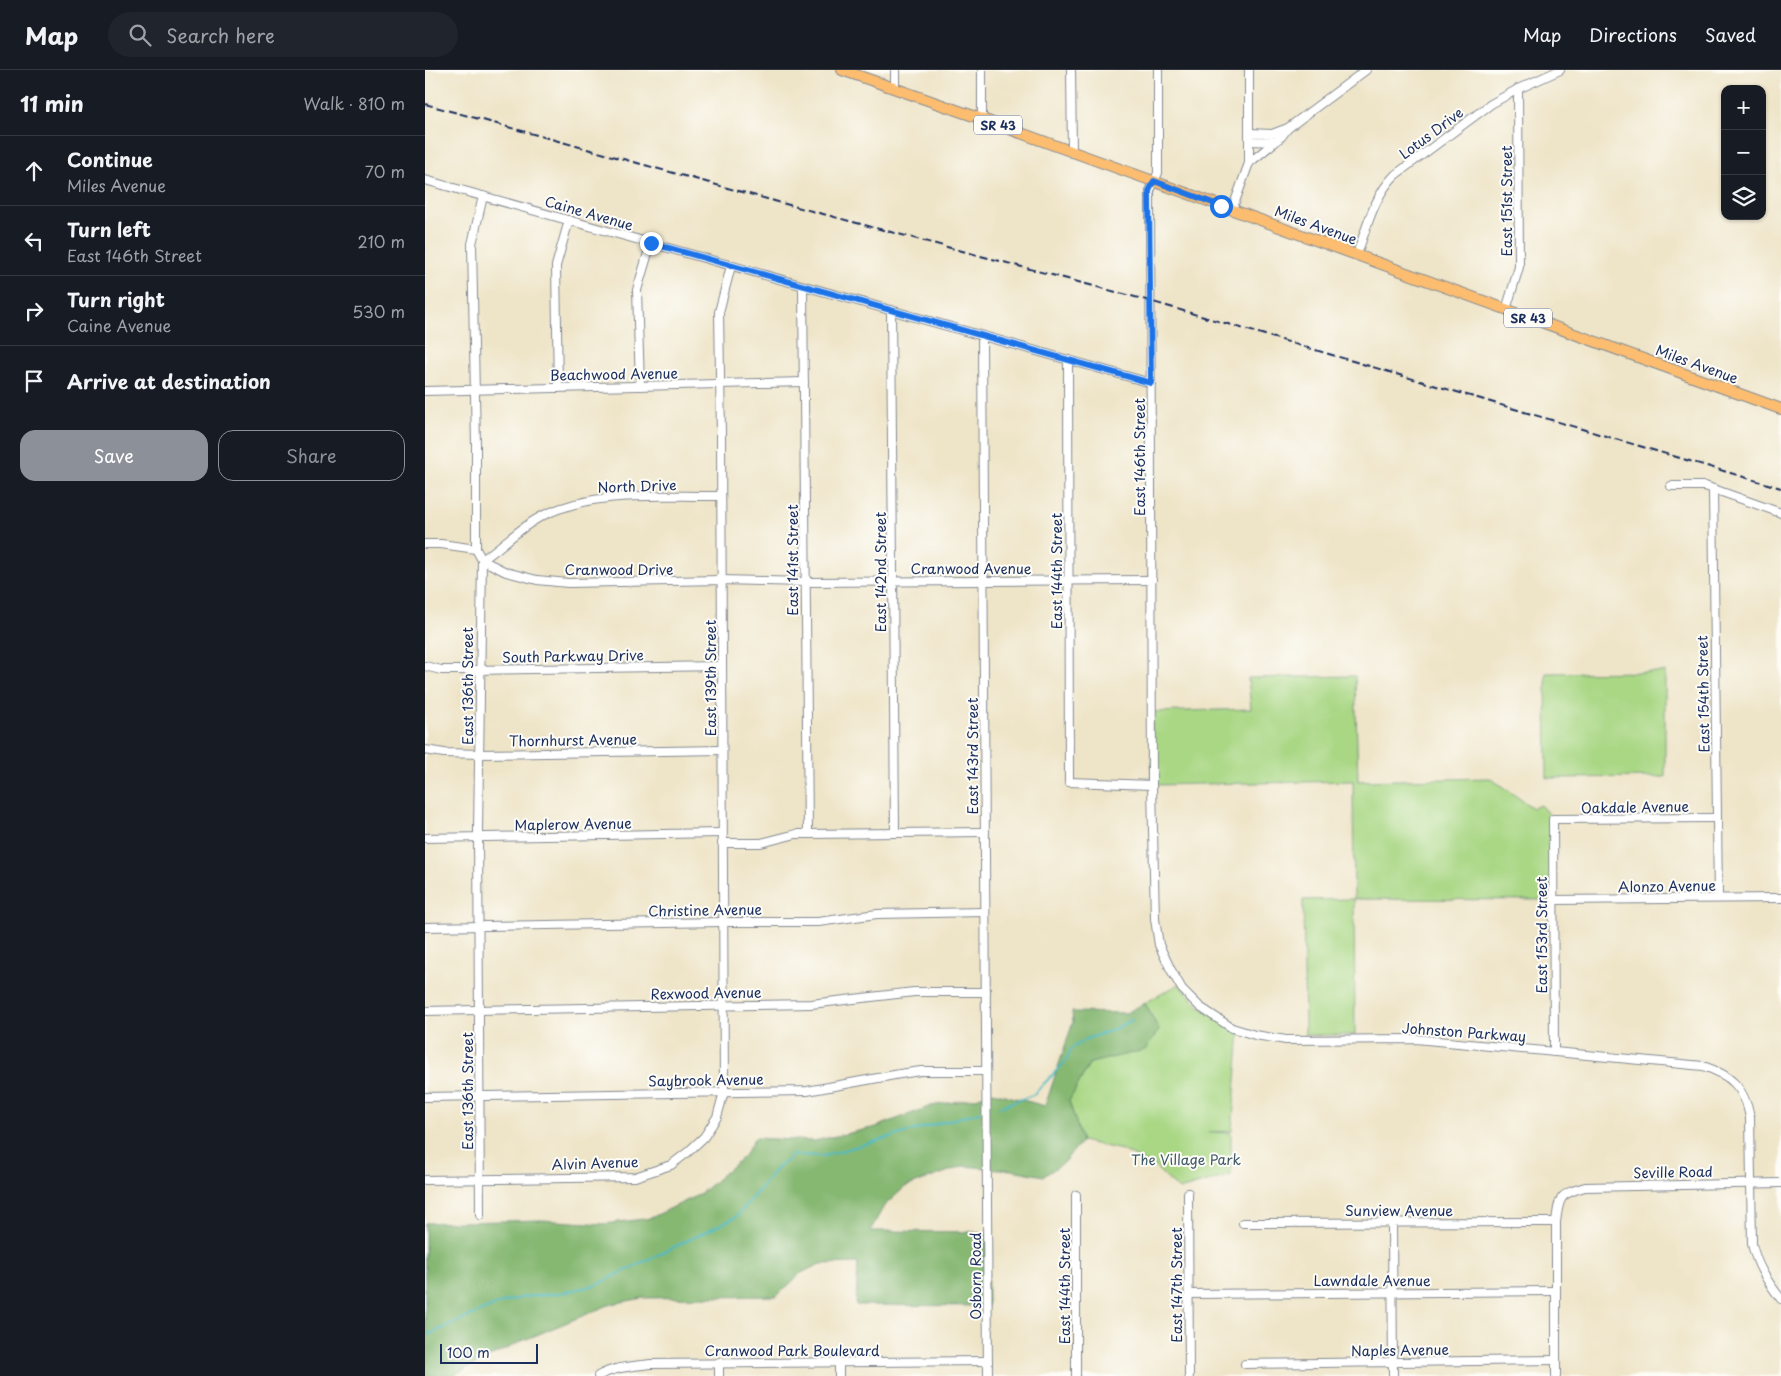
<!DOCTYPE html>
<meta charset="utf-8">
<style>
:root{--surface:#171b24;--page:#20242c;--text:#f1f3f6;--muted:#9ea1a6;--line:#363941;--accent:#8c9099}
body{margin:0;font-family:"Playpen Sans",sans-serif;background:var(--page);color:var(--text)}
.controls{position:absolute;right:15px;top:15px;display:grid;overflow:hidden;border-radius:10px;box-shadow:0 1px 4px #0004}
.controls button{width:45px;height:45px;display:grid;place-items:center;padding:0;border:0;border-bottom:1px solid var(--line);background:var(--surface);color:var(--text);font:25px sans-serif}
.scale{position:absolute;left:15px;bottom:12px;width:98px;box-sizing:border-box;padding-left:5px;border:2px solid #1b2f5e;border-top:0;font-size:14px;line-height:18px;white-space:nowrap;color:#1b2f5e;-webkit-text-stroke:4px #fdfcf7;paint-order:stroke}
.stop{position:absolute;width:15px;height:15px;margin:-11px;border:4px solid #1a73e8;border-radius:50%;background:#fff}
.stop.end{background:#1a73e8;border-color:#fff;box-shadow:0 1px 5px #0008}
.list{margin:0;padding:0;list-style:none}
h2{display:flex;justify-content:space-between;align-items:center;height:65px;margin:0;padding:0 20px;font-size:21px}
h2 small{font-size:16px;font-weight:400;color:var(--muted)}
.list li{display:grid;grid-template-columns:32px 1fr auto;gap:15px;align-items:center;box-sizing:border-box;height:70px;padding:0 20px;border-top:1px solid var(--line)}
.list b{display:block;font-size:19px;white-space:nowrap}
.list p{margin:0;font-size:16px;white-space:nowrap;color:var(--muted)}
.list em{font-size:16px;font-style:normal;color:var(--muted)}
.actions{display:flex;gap:10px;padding:15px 20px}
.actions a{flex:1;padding:11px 0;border:1px solid var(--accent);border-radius:15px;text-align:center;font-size:18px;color:var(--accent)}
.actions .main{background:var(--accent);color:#fff}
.icon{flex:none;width:28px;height:28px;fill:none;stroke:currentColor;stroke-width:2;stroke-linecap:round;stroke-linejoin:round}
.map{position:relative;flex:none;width:1356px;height:1306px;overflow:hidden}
header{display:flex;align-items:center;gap:30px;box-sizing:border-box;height:70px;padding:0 25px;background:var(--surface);border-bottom:1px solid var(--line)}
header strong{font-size:24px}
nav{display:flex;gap:28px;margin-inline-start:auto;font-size:18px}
.search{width:350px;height:45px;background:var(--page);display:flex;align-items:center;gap:12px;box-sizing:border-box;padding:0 18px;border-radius:28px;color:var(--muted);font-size:19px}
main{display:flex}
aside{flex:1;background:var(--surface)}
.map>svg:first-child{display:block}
</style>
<header>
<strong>Map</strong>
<div class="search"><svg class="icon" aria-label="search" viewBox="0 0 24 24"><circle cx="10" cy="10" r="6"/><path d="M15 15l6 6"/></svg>Search here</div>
<nav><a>Map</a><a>Directions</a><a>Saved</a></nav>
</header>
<main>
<aside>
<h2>11 min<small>Walk · 810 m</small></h2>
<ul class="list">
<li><svg class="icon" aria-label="ahead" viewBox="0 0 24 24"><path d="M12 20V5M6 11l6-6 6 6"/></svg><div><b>Continue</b><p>Miles Avenue</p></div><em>70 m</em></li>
<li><svg class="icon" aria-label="left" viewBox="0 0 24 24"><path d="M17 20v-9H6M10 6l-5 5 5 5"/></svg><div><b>Turn left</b><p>East 146th Street</p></div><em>210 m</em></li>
<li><svg class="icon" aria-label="right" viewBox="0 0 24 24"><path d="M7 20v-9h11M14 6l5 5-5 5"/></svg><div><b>Turn right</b><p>Caine Avenue</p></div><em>530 m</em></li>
<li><svg class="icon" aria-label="arrive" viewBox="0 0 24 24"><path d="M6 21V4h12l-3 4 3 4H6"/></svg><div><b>Arrive at destination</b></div></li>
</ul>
<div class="actions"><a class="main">Save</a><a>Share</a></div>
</aside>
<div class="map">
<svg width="1356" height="1306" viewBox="0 0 1356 1306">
<rect width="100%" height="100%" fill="#fdfcf7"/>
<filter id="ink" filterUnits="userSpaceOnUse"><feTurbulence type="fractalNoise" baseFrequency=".02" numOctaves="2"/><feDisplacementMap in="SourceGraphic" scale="10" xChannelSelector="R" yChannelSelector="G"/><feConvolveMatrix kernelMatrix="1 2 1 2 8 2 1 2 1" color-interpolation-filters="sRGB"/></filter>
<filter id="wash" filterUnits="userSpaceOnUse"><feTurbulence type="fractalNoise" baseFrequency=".0096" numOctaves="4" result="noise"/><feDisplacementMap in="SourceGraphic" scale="20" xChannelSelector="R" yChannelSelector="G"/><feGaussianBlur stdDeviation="1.12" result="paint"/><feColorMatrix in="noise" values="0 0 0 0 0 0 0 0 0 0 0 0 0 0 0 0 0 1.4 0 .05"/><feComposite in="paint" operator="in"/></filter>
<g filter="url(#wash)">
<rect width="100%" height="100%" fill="#eee4c7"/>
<g fill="#a9d784" stroke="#628371">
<path d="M1240,602V707L1122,708L1121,603Z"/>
<path d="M930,606L933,711L1065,708L1108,738L1115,735L1128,749V830L929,829L930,965H880L878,830L929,829L928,711L727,715V642L826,639L823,608Z"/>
<path d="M754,914L775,937L815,960L807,1061L783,1062L806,1063V1105L754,1120L730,1097L697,1080L657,1071L644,1031L665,993L720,979L734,960L720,933Z"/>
</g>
<path fill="#86b872" stroke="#507468" d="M720,933L734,960L720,980L665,993L644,1031L657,1071L638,1093L619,1106L587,1100L538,1096L480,1117L459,1136L445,1161L562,1162L563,1236L431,1235L433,1193L395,1194L376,1203L352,1226L218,1228L186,1234L97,1271L26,1306H0V1153L116,1150L179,1154L226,1148L275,1124L319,1086L330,1068L389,1071L451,1057L506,1036L551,1028L568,1022L620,1036L648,952L647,942L701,943Z"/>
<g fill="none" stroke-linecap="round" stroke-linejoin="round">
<g stroke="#4cbac4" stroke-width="2">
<path d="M574,1037L608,1025L641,991L646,979L661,969L685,961L707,950"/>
<path d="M0,1266L70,1235L99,1227L136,1223L171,1215L311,1147L352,1098L368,1085L398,1086L554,1042"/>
</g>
</g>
</g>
<g filter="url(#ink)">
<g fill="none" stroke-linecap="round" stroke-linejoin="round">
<defs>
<g id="minor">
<path d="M470,0V19"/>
<path d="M557,0V49"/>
<path d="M646,0L647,83"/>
<path d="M733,0V103L725,121L727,715L730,849L734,875L746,900L757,919L775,937L807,958L830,965L861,970L991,969L1278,996C1306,1005 1319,1017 1325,1047L1327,1174C1332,1196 1342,1211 1356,1229"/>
<path d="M824,63L847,64L863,58"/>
<path d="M824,71L850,72"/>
<path d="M824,93L856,67L863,58L941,0"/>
<path d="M0,110L726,313"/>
<path d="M807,140L824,93V0"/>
<path d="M932,184C942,157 949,126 970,105L1066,34L1093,19L1135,0"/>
<path d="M378,216L383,764"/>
<path d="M466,240L470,763"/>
<path d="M1081,240L1094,197L1093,19"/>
<path d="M557,266L563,1306"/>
<path d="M643,290L644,712L727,715"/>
<path d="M215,316L212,220L226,173"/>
<path d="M133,318L131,196L144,150"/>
<path d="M0,321L379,312"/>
<path d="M1246,416H1280L1356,443"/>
<path d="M1288,420L1293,828"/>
<path d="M0,474H16L51,479"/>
<path d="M57,490L81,502L112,510L143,513L296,510L380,512L727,510"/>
<path d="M57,490C78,476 96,456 119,445C174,419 237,427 296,426"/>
<path d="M0,596L16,600H49L297,596"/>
<path d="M0,680L19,683L55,684L297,680"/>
<path d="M0,768L297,763"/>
<path d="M297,773H336L371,764H383L560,762"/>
<path d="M1128,830L1356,828"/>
<path d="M0,857L298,852H393L452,844L560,842"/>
<path d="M0,941L386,934L489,922H561"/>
<path d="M1129,982L1128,749L1292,748"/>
<path d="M0,1027L382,1021L475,1004L496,1001H561"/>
<path d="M0,1110L210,1107L246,1095L263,1082L279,1067L292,1047L299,1022L296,365L294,242L306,196"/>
<path d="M763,1123L764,1306"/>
<path d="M651,1125V1306"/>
<path d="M55,1145L53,761L57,490L51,479V376L47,174L58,126"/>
<path d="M967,1152L968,1306"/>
<path d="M818,1153L1131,1152"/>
<path d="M764,1224L1131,1221"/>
<path d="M294,1292V1306"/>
<path d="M414,1293V1306"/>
<path d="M820,1294L1131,1290"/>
<path d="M173,1306C189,1297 208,1296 226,1294L563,1291"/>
<path d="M1131,1306V1152C1134,1126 1135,1124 1160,1117L1356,1113"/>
</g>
<path id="major" d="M417,0L557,49L1356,339"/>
</defs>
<use href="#minor" stroke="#848a92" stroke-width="10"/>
<use href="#major" stroke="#848a92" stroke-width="12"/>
<use href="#minor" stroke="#fff" stroke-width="8"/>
<use href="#major" stroke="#fcbd6f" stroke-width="10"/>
<path stroke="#1b2f5e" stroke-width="2" stroke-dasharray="8 4" stroke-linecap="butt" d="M0,34L353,132L725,231L1356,418"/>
</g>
</g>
<g fill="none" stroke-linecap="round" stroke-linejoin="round" filter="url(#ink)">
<path stroke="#1a73e8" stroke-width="6" d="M226,173L726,313L724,121L729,111L796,136"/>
</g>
<g text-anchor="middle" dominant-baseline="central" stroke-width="4" stroke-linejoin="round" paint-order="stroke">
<g fill="#fdfcf7" stroke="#5f6c8c" stroke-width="1">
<rect x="549" y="45.5" width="48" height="19" rx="4"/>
<rect x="1079" y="238.5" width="48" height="19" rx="4"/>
</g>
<g font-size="12" font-weight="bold" fill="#1b2f5e">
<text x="573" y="55">SR 43</text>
<text x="1103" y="248">SR 43</text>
</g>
<g font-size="14" fill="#1b2f5e" stroke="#fdfcf7">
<text transform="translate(1006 63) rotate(-37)">Lotus Drive</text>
<text transform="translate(1081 131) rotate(-90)">East 151st Street</text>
<text transform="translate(164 143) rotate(16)">Caine Avenue</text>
<text transform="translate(891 155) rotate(20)">Miles Avenue</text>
<text transform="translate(1272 294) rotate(20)">Miles Avenue</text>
<text transform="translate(189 304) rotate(-1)">Beachwood Avenue</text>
<text transform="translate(714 387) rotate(-90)">East 146th Street</text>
<text transform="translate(212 416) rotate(-2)">North Drive</text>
<text transform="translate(367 490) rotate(-90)">East 141st Street</text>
<text x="546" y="498">Cranwood Avenue</text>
<text x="194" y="499">Cranwood Drive</text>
<text transform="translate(631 501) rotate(-90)">East 144th Street</text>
<text transform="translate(455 502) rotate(-90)">East 142nd Street</text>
<text transform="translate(148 586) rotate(-1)">South Parkway Drive</text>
<text transform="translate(285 608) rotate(-90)">East 139th Street</text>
<text transform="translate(42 616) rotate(-90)">East 136th Street</text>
<text transform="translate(1278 624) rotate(-91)">East 154th Street</text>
<text transform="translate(148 670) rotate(-1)">Thornhurst Avenue</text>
<text transform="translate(547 686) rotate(-90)">East 143rd Street</text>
<text transform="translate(1210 737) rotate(-1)">Oakdale Avenue</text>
<text transform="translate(148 754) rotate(-1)">Maplerow Avenue</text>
<text transform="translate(1242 816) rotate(-1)">Alonzo Avenue</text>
<text transform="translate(280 840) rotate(-1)">Christine Avenue</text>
<text transform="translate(1116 865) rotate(-90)">East 153rd Street</text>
<text transform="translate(281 923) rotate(-1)">Rexwood Avenue</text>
<text transform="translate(1039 962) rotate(4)">Johnston Parkway</text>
<text transform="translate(281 1010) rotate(-1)">Saybrook Avenue</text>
<text transform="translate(42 1021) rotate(-90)">East 136th Street</text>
<text transform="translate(170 1093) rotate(-2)">Alvin Avenue</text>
<text transform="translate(1248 1102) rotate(-1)">Seville Road</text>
<text x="974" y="1140">Sunview Avenue</text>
<text transform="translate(550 1206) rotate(-90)">Osborn Road</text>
<text x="947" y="1210">Lawndale Avenue</text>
<text transform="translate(751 1215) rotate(-90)">East 147th Street</text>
<text transform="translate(639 1216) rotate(-90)">East 144th Street</text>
<text x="367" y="1280">Cranwood Park Boulevard</text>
<text transform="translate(975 1280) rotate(-1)">Naples Avenue</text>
</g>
<g font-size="14" fill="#3e5968" stroke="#fdfcf7">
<text x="761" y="1089">The Village Park</text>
</g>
</g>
</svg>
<div class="controls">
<button>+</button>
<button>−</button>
<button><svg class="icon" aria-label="layers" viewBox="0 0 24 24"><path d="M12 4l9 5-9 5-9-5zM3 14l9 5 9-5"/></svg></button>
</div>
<div class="scale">100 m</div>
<div class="stop" style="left:796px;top:136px"></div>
<div class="stop end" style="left:226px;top:173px"></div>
</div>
</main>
